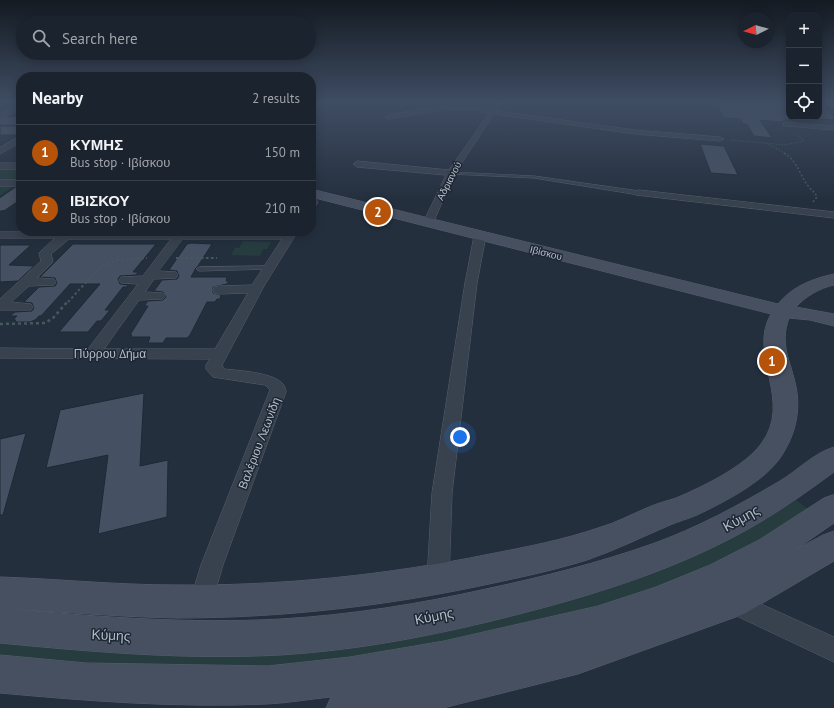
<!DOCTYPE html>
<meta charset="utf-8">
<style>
:root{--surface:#1b232e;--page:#282f3a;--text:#f1f3f6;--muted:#a0a4aa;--line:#39404a;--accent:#b45309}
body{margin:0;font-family:"PT Sans",sans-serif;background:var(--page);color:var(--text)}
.controls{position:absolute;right:12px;top:12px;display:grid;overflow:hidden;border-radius:8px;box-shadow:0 2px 10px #0003}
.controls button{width:36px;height:36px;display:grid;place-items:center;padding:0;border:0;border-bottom:1px solid var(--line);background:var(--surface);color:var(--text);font:20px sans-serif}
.compass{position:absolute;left:738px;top:12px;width:36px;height:36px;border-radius:50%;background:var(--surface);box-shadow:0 2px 10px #0003;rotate:265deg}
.you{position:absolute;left:460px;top:437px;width:14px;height:14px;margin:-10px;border:3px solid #fff;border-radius:50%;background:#1a73e8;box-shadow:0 0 0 6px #1a73e833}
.badge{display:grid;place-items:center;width:26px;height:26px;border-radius:50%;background:var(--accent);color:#fff;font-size:13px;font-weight:700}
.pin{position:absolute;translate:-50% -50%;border:2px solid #fff;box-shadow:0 1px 4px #0006}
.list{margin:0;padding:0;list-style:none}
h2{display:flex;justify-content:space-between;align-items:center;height:52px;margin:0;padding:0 16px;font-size:17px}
h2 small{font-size:13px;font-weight:400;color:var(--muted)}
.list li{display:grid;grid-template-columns:26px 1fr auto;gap:12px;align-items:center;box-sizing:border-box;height:56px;padding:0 16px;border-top:1px solid var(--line)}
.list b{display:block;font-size:15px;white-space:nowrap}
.list p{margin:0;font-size:13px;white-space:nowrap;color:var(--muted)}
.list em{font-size:13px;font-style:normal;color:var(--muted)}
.icon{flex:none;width:22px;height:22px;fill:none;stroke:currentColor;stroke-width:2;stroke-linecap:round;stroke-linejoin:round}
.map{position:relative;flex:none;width:834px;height:708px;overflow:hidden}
.search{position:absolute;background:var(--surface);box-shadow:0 2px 10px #0003;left:16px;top:16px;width:300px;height:44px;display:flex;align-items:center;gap:10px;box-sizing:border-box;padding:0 14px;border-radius:22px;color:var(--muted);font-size:15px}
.panel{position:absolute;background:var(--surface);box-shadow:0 2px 10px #0003;left:16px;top:72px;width:300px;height:164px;border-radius:16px}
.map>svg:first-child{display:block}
</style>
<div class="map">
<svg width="834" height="708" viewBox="0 0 834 708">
<rect width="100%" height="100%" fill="#242f3e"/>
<g fill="#263c3f">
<path d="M0,169H21V181L0,196Z"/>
<path d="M243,241L271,242L267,249H263L260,256L231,255L235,248H239Z"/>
<path d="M796,500L808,509L759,540L711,565L648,591L590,611L349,663L194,669L0,658V641L530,610C606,591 678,567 746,530C763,521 779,510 796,500Z"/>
</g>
<g fill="#455162" stroke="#1f2835">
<path d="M718,101H789V121L784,120L782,122L760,120L772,138L754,136L747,124H743L740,119L724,118L717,104H719Z"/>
<path d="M819,101L834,116V120L819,119Z"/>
<rect x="0" y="126" width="21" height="9"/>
<path d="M700,144L724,146L738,175L711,173Z"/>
<path d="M191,243L212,244L198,266L195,269V270L191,277H227L226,281H229L227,284L213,287V293L221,295L220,299H217L215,302H207L190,335L187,338H166L163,343H148L150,337H130L132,335H130L148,306H144L148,301L163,300L166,297L163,292L154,291L162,280L177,279L179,276L177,271L169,270L187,244Z"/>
<path d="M73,244H156L133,272H138L136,275L120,276L118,279L120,284L128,285L127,287H123L105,310H110L101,321H97L88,332H59L100,284H70L41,316H39L35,320L30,322H14L16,320H13L17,316H10L15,312L32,311L34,308L32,303L24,302L39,287L55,286L57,283L55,278L40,277Z"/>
<path d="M0,245H31L9,265L34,266L18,281L0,282Z"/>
<path d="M144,393L140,466L168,460L167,517L98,534L108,455L46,468L60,410Z"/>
<path d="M26,433L3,515H0V439Z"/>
</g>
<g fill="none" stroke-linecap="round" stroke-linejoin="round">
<defs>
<g id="lane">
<path d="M449,172L534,176L639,191L642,193L639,195L534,178L451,174L449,173Z"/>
<path d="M269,266L272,268L271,269L199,271L196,269L199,267Z"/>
</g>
<g id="street">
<path d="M497,101H503L497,111L635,130L720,137L724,139L720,141L635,134L494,114L455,173L433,223L428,226L423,223L446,175L357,167L353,164L357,161L449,170L489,113C460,103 417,115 388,119L386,118V116C413,109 465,101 491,109Z"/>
<path d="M21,104V109L0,119V114Z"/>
<path d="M784,122L834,126V130L787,126H784Z"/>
<path d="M18,137H21V142L0,154V148Z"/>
<rect x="0" y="163" width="21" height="6"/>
<rect x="0" y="180" width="21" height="6"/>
<path d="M639,190L834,212V218L636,195L634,193L636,191Z"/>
<path d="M311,196L314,197L318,202L315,207L311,208Z"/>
<path d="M177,231L286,233L288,231H298L264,286L222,365L224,369C239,371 286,372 286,392L223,565L210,609L202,612L194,609L190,601L201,565L270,390L265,385L213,377L206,369V365L210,359L0,358V348L88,349L138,284L121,283L119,280L121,277L143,276L171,239H69L51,254L53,262L37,278L54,279L56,282L54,285L29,286L11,302L31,304L33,307L31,310H0V299L41,261L39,253L55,238H0V232H176ZM183,239H282L252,285L219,286L214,287L213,290L214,293L219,294L248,293L215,349H104L139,300L163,299L165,296L163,293L145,292L154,279L176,278L178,275L176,272L159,271Z"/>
<path d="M480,233L486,236L477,283L452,493L449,580L446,587L438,590L430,587L427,580L432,493L465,283L474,236Z"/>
<path d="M732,591L834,637V662L724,610L720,602L724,594Z"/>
</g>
<g id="secondary">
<path d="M824,101H834V108L831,107Z"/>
<rect x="0" y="118" width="21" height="6"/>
<path d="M21,187V198L5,209L0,210V199L16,188Z"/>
<path d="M311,189L778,304C793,286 812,279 834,274V285C820,288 806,296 796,307L834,314V326L810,320L789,318C779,345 791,361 796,387C801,411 795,435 782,455C766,481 724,502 697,515C688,519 679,521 670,525C642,537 616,550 587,560C555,570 522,577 489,584C387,606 282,618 177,618C121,617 66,612 10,609C100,617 191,624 281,619C350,615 419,604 486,589C542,577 598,563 652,544C697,528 739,505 780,481C798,470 814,453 834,447V472C811,489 787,506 762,521C677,572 578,600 483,623C416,639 348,651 280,655C186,660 93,652 0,643V577C59,579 117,585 176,585C281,586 387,575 490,554C526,547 563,540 598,528C616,523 632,514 649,507C658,503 667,501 676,498C702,487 744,467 761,444C794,401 747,355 771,314L311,197Z"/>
<path d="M834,495V523L795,550L823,535L834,531V561L744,614L578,674L443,708H326L331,697C310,699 288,703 267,704C178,708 88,701 0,693V655L86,663L268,666L350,657L444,641L598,606L656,587L710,565L759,540L824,498Z"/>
</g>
</defs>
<use href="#lane" stroke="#565f6c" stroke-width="1"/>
<use href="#street" stroke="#565f6c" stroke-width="1"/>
<use href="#secondary" stroke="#565f6c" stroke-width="1"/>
<g stroke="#44595c" stroke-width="1" stroke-dasharray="1.5 1.5" stroke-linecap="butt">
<path d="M731,140L785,145L804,141L796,134"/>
<path d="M768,144L786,154"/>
</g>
<path stroke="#44595c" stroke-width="1.5" stroke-dasharray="2 2" stroke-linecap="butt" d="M784,153C797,160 800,176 809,187C812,191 815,192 817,197L812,203"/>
<g stroke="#44595c" stroke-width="2" stroke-dasharray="2.5 2.5" stroke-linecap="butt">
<path d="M176,258H217"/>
<path d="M68,302L100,267L118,260L147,258"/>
</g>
<path stroke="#44595c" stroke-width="2.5" stroke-dasharray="3 3" stroke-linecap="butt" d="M0,324L45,323L53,318L68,301"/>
<use href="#lane" fill="#38414e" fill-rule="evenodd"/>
<use href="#street" fill="#38414e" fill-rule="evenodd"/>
<use href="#secondary" fill="#465061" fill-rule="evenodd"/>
</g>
<linearGradient id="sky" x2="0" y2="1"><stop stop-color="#141a22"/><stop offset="0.51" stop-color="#3f4d63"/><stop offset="1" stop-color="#3f4d63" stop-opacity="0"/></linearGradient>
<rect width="834" height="200" fill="url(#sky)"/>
<g text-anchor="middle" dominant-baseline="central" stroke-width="3" stroke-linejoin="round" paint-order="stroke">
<g font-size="10" fill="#b4bcc9" stroke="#1d2633">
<text transform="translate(449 181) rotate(-63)">Αδριανού</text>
<text transform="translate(546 253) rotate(14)">Ιβίσκου</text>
</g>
<g font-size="12" fill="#b4bcc9" stroke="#1d2633">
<text x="110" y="353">Πύρρου Δήμα</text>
<text transform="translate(259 443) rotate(-69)">Βαλέριου Λεωνίδη</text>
</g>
<g font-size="14" fill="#b4bcc9" stroke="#1d2633">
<text transform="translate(741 518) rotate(-29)">Κύμης</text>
<text transform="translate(434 616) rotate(-11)">Κύμης</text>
<text transform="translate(111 635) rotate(3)">Κύμης</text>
</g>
</g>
</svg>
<div class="controls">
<button>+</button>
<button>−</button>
<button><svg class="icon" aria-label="locate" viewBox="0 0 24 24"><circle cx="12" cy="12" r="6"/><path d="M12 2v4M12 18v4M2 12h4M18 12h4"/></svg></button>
</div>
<svg class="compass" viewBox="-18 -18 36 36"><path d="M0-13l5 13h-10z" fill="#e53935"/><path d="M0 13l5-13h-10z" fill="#a0a4aa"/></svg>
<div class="you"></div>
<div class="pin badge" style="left:772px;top:361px">1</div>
<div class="pin badge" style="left:378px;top:212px">2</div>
<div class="search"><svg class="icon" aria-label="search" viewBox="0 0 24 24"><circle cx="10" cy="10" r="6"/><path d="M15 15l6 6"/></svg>Search here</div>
<section class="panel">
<h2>Nearby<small>2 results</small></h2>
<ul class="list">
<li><span class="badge">1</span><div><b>ΚΥΜΗΣ</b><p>Bus stop · Ιβίσκου</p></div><em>150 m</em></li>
<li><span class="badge">2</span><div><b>ΙΒΙΣΚΟΥ</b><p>Bus stop · Ιβίσκου</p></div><em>210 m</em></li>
</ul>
</section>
</div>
